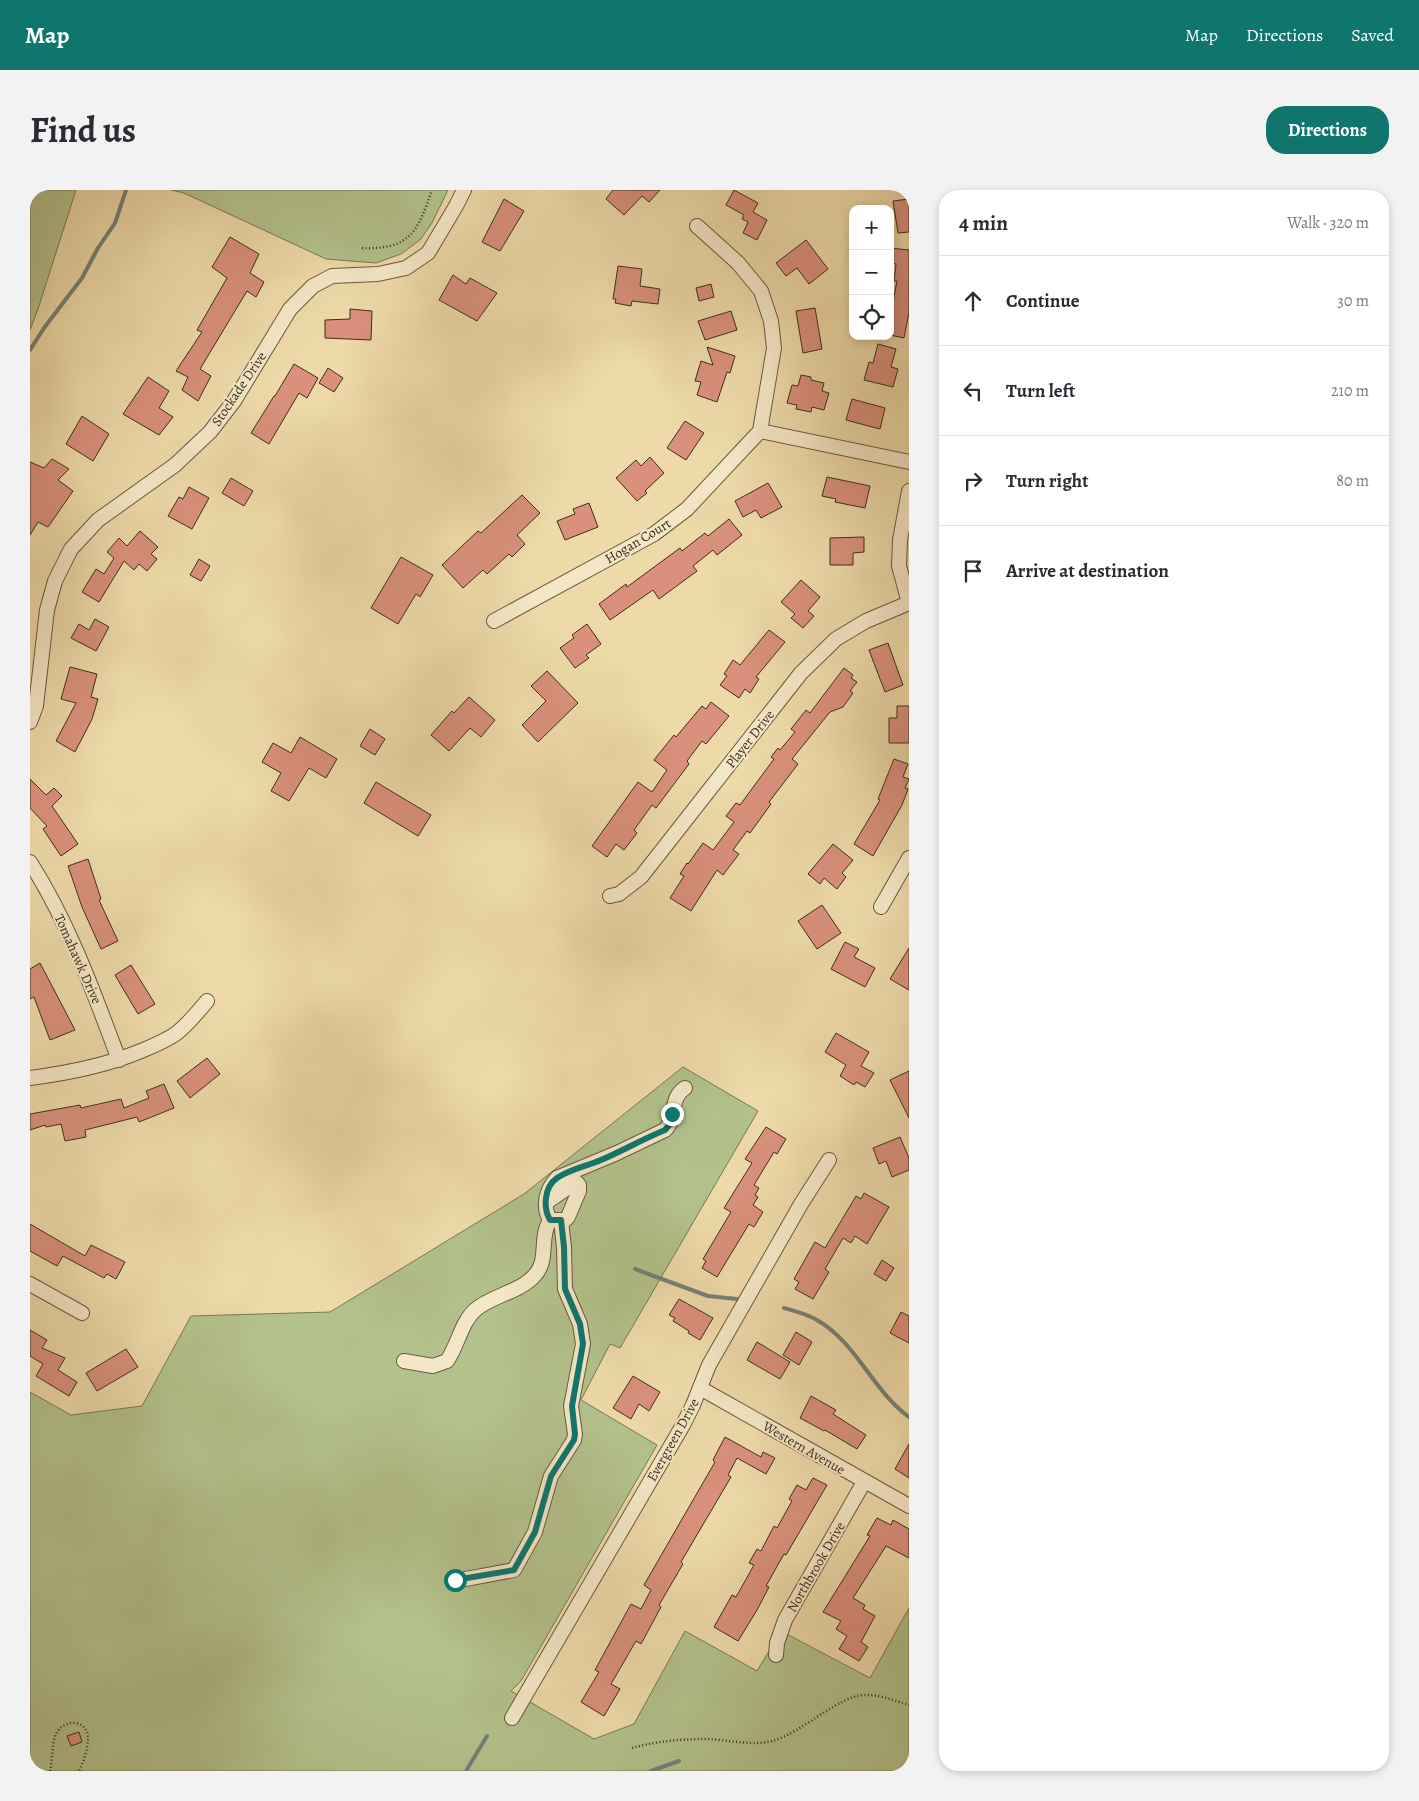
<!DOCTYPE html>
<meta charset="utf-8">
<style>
:root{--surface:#fff;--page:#f2f2f3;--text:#2b2b33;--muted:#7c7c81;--line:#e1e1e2;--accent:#0f766e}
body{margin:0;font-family:Alegreya,serif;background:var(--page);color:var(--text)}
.controls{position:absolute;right:15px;top:15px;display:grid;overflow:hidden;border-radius:10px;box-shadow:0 2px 8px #0003}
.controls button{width:45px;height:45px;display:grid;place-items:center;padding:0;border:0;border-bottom:1px solid var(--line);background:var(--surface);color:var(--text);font:25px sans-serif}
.stop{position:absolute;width:15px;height:15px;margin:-11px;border:4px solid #0f766e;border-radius:50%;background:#fff}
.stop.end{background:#0f766e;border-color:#fff;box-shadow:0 1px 5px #0008}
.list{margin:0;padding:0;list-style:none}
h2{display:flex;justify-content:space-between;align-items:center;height:65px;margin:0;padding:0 20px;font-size:21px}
h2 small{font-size:16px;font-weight:400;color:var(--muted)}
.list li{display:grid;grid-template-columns:32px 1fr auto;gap:15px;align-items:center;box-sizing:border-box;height:90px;padding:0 20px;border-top:1px solid var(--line)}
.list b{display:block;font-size:19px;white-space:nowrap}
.list em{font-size:16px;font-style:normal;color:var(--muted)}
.icon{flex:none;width:28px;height:28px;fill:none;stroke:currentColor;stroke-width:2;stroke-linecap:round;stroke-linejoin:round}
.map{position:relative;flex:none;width:879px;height:1581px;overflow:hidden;border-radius:20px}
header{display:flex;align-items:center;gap:30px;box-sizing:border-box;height:70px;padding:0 25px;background:var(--accent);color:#fff}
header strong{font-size:24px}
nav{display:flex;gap:28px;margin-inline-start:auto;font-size:18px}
.intro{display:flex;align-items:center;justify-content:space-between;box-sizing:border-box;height:120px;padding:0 30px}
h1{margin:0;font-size:35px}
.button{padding:12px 22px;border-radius:20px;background:var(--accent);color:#fff;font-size:18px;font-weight:700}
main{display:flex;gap:30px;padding:0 30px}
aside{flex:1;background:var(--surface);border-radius:20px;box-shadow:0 2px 8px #0003}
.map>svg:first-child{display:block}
</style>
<header>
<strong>Map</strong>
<nav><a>Map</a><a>Directions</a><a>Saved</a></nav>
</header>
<div class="intro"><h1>Find us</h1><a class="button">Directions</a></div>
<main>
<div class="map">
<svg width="879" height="1581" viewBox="0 0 879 1581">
<rect width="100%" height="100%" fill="#eedaa9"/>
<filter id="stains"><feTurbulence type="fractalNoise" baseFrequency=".004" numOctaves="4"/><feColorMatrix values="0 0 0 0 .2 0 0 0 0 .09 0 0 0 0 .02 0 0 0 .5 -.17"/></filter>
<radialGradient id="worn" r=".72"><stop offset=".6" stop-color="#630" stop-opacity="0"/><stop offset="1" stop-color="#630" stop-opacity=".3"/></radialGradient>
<g fill="#b3c18c" stroke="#787854">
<path d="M0,0H46L8,119L0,140Z"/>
<path d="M141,0H418L402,33L391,49L371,64L346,73L296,69L154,3Z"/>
<path d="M653,877L728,921L590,1158L580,1154L551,1210L627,1255L491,1491L481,1501L564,1549L604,1534L655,1441L727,1481L751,1441L840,1488L879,1418V1581H0V1202L41,1225L112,1216L161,1126L300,1122L494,1004Z"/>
</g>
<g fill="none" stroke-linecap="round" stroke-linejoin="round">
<g stroke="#768175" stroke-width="4">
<path d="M0,160L14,138L52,88L68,58L85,33L96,0"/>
<path d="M605,1079L678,1106L707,1109"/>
<path d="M754,1118C765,1121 777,1124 787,1130C827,1153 842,1200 879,1227"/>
<path d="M436,1581L457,1546"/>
<path d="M621,1581L649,1571"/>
</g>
</g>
<g fill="#da907d" stroke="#3d2e1c">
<path d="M583,0H630L619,12L612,6L594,25L576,9Z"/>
<path d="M704,0L728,13L723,22L737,30L727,50L713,43L718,32L712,29L714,25L696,15Z"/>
<path d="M474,9L494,21L470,61L452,52Z"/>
<path d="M879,9V42L868,43L863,11Z"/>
<path d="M200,47L229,64L220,83L234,92L226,107L217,101L170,179L181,186L168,211L152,200L158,187L146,181L172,142L167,140L197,88L182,77Z"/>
<path d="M776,50L798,79L779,94L767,78L756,86L746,73Z"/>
<path d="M860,58L879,60V122L874,148L860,145V126L867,91H864L866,74L860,73Z"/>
<path d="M588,76L612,79L610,96L630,99L628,114L602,111L601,116L585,113L586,109H583Z"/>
<path d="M423,85L436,94L440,88L467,103L447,131L409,110Z"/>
<path d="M681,94L684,107L669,111L666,98Z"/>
<path d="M785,118L792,159L773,163L766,121Z"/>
<path d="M320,119L342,121L341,150L295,148V130L320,129Z"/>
<path d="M701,121L707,140L675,150L668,131Z"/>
<path d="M848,154L866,159L861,177L868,179L863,197L834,190L839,172L843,173Z"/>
<path d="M677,157L705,166L700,183L697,182L687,212L667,205L671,192L665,191L671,171L683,175Z"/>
<path d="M264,174L288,188L277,208L269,203L239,254L221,243L244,206H245Z"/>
<path d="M298,178L313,188L304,202L289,193Z"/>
<path d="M771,185L781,187V190L794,193L792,201L799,203L794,220L782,217L781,222L766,219L767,215L757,213L762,195L768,196Z"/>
<path d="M118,187L139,201L129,218L143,227L129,245L93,224Z"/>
<path d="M822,209L855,218L850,239L816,230Z"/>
<path d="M52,226L79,244L63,271L36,254Z"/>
<path d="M655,231L674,243L656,270L637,258Z"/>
<path d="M620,267L634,283L615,301L617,303L607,311L586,288L606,270L611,276Z"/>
<path d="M22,269L39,279L28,290L43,301L18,337L8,332L0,345V272L14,278Z"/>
<path d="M797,287L840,296L835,318L805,312L806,309L792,306Z"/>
<path d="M201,288L223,301L214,316L192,303Z"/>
<path d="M738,293L752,317L731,328L726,320L713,327L705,311Z"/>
<path d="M159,297L179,308L162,339L138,326L149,307L153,309Z"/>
<path d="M492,305L510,323L487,345L495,354L482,367L479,364L457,384L453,380L433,398L412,375L448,341L451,343Z"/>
<path d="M559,313L568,337L535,350L527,331L545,324L543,319Z"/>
<path d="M699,329L712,345L687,365L683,360L663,376L667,381L629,409L623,400L580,430L569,414L596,394L597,397L650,358L652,361L675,343L678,346Z"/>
<path d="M110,341L128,357L121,364L127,369L117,381L109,374L104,380L94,371L69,412L52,402L66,379L74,384L84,368L77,362L89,348L97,356Z"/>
<path d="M834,347V362L823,363V375H800V348Z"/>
<path d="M371,367L403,385L390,407L386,404L368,434L341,418Z"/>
<path d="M169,369L180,376L171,391L160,385Z"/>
<path d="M771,390L790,407L778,421L784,426L773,438L761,428L765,424L751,412Z"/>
<path d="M65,429L79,437L66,461L41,448L49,434L59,440Z"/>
<path d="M557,434L571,454L556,465L559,468L545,478L530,458L544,448L542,445Z"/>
<path d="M739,440L755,452L726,487L729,489L720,503L715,499L709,508L690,495L697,486L694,484L703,470L710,475Z"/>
<path d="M858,453L873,495L855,502L839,460Z"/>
<path d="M40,477L67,484L61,507L68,509L62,529L45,562L26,551L46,513L31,509Z"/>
<path d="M814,478L823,485L821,488L827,492L820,501L823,503L813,517L800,522L762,569L768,574L739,612L741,614L720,643L717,641L703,660L709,664L693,685L687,680L661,721L640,708L654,686L650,684L657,673L658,674L673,653L683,660L704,632L696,626L706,613L710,615L744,569L741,567L748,558L750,560L765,542L761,539L776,520L780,523Z"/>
<path d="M517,481L548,513L508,552L492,535L516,511L501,496Z"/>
<path d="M439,507L465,530L451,547L440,538L419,561L401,545L422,521L424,523Z"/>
<path d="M681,512L699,526L676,554L672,551L657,571L659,574L626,618L622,615L604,640L607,643L594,660L586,654L577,667L562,656L608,592L622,602L637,580L624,570L644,545L646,547L672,516L676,519Z"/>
<path d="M867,516H879V553H859V528H867Z"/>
<path d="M340,539L355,549L345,565L330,556Z"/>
<path d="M270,547L307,569L296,588L279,578L259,611L241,601L251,583L232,572L243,553L261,563Z"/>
<path d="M864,569L878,574L873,587L879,589L875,598L878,599L872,615L843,666L824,654L850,610L848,609Z"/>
<path d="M0,589L16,605L24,598L32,606L22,616L48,654L31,666L13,639L17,636L0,618Z"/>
<path d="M346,592L401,625L388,646L334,613Z"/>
<path d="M803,654L823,670L812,683L816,687L807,699L794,688L790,694L778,684Z"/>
<path d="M58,669L71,709L69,710L88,751L71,759L52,717L38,676Z"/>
<path d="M792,715L811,743L787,759L768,731Z"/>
<path d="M815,752L829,759L824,767L845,778L835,797L801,779Z"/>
<path d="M879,758V800L860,789Z"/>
<path d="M10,773L45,840L20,850L4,807L0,809V779Z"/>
<path d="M101,775L125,814L108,824L85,785Z"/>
<path d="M806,843L839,862L831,876L844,883L835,897L826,892L824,895L810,886L816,875L795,862Z"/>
<path d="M177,868L190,884L160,908L147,891Z"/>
<path d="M879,881V928L860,890Z"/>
<path d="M134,894L144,918L109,932L107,927L55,940L56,947L35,951L31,934L16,937L15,935L0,940V924L50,915L51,918L91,909L94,918L119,908L116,901Z"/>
<path d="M736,937L756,949L747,964L744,962L724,995L729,998L725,1005L728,1007L723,1015L733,1022L724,1037L719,1034L687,1087L672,1078L676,1071L673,1069L701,1022L694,1018L722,973L715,969Z"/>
<path d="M870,947L879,968V980L862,987L856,971L849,974L843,958Z"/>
<path d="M834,1003L859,1017L837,1054L825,1046L821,1053L813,1048L795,1079L799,1082L783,1109L765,1099L769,1092L764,1089L785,1052L795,1058L826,1006L831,1009Z"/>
<path d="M0,1034L55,1066L61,1055L95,1072L86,1089L77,1084L74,1088L33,1066L27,1076L0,1061Z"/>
<path d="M852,1070L864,1078L856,1091L844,1084Z"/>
<path d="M649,1109L683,1128L670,1150L658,1143L659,1141L643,1131L645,1128L639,1125Z"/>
<path d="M871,1122L879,1126V1153L860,1143Z"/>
<path d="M0,1140L17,1150L12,1158L35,1168L28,1180L47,1192L39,1206L6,1186L13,1174L0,1166Z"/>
<path d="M766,1142L782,1152L769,1175L753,1165Z"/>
<path d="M727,1152L760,1172L750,1189L717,1170Z"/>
<path d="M96,1159L108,1177L67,1201L56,1183Z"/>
<path d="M603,1186L630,1202L619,1221L609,1214L601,1229L583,1218Z"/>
<path d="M781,1206L806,1220L803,1224L836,1245L827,1259L795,1240L794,1241L770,1228Z"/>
<path d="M695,1247L731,1267L733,1262L745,1268L736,1284L707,1268L698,1285L701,1287L651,1372L653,1374L629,1415L631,1417L611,1454L606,1451L581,1494L590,1499L574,1526L551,1512L569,1482L565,1480L601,1414L611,1419L621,1400L614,1395L685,1272L683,1270Z"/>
<path d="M879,1254V1288L865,1279Z"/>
<path d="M783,1288L797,1295L756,1365L754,1364L736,1396L739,1397L727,1420L708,1451L684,1437L702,1405L706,1407L724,1375L719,1373L727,1359L731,1361L744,1336L747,1338L762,1311L759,1309L767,1295L776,1300Z"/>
<path d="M847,1328L861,1335L863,1330L879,1339V1368L856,1356L823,1408L835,1415L833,1419L845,1426L831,1452L838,1457L829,1471L809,1459L817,1446L806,1439L811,1431L793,1422L840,1346L837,1345Z"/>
<path d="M49,1542L52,1552L41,1556L37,1546Z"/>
</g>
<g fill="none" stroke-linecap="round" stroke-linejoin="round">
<defs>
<g id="minor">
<path d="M730,241L879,272"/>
<path d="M464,431L624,344L657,319L730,241L744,158L741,131L731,101L708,73L667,36"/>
<path d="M0,532L6,516L17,420L25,391L41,359L68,330L145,275L180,242L204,211L260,119L283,96L302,86L348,84L376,78L398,63L426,16L434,0"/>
<path d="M0,672C39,733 64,803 89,870"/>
<path d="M580,706L589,704L611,687L771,483L806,449L836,431L879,413L869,376L870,350L879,301"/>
<path d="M851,717L879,668"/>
<path d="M0,888C39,883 75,876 111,861C123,856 138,850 148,842C159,833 168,822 177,811"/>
<path d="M517,1012L546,992L549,995V1001L538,1027L535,1030H524"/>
<path d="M520,1030C512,1016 516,1000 527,988L587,963L635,940C647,929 639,908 655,898"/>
<path d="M0,1094L52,1123"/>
<path d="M374,1171L403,1176L417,1171C428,1155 431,1133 445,1120C462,1105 491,1102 505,1085C519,1070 509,1047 520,1030"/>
<path d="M670,1198L879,1316"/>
<path d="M425,1391L484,1380L505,1342L521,1286L544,1250L545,1244L541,1216L553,1154L550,1134L535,1099L534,1057L531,1031"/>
<path d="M746,1465L747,1453L755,1430L834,1292"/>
<path d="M482,1528L653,1235L663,1215L679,1175L771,1014L799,970"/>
</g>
</defs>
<use href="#minor" stroke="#69593f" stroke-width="16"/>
<g stroke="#3d2e1c" stroke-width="2.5" stroke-dasharray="1 2.5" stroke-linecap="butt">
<path d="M332,58C381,60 388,40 402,0"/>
<path d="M602,1558C627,1551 652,1549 678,1549C699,1550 721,1556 742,1551C772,1543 808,1506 834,1505C849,1504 865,1511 879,1515"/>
<path d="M20,1581C23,1569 21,1553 27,1542C35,1529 56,1529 58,1547C58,1559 54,1571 49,1581"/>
</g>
<use href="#minor" stroke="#f4e7c7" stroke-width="14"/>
</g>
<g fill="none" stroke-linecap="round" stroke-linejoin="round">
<path stroke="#0f766e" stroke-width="6" d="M425,1390L484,1380L505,1342L521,1286L544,1250L545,1244L542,1216L553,1154L550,1134L535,1099L534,1057L531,1030H520C513,1018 514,997 527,988C540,979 557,976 571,970C592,961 613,949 635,940L640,934L642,924"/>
</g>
<g text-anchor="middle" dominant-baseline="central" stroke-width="4" stroke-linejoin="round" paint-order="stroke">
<g font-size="14" fill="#3d2e1c" stroke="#f4e7c7">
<text transform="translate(209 199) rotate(-56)">Stockade Drive</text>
<text transform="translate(608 351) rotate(-31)">Hogan Court</text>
<text transform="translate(720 549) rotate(-52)">Player Drive</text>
<text transform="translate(48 769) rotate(66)">Tomahawk Drive</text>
<text transform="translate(643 1250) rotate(-61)">Evergreen Drive</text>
<text transform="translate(774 1258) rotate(30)">Western Avenue</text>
<text transform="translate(786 1377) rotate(-60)">Northbrook Drive</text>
</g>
</g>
<rect width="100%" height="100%" filter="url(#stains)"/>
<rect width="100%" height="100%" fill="url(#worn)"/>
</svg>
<div class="controls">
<button>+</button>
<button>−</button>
<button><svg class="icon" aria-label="locate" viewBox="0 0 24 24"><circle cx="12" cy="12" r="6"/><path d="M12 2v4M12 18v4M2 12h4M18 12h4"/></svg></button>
</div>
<div class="stop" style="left:425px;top:1390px"></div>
<div class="stop end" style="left:642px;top:924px"></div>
</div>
<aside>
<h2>4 min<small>Walk · 320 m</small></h2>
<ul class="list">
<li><svg class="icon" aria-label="ahead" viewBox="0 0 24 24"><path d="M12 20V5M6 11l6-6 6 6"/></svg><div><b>Continue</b></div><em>30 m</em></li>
<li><svg class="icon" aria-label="left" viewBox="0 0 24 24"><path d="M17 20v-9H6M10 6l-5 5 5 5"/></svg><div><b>Turn left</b></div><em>210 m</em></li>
<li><svg class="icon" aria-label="right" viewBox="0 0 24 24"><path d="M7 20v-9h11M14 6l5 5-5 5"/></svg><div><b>Turn right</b></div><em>80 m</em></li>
<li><svg class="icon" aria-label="arrive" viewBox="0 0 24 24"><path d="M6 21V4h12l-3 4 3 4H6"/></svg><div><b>Arrive at destination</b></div></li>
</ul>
</aside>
</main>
